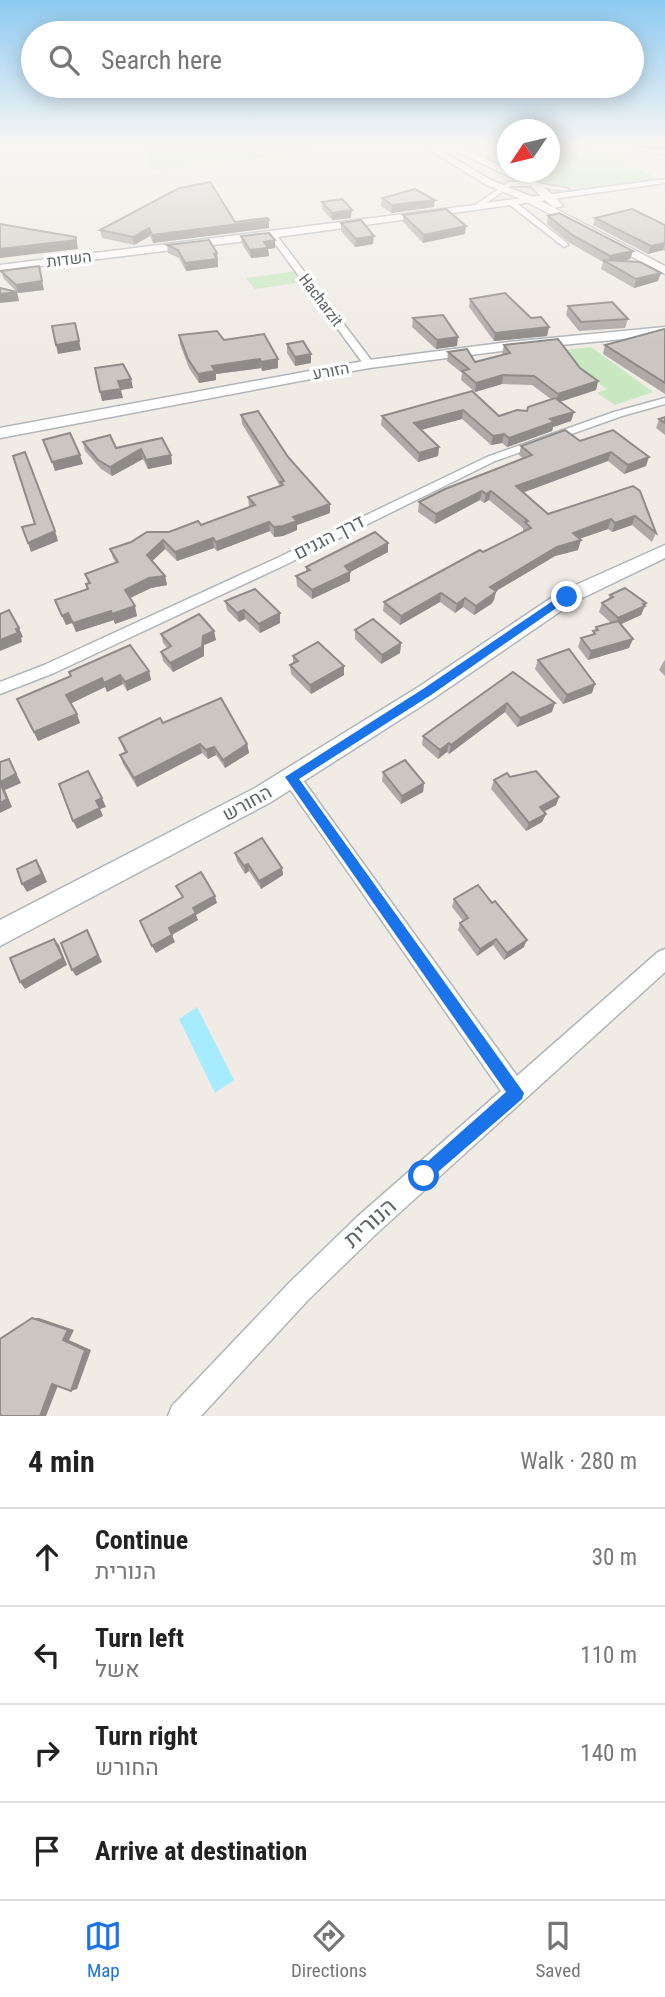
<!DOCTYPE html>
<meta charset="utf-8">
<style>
:root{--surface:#fff;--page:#f2f2f2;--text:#222;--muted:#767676;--line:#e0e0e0;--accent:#1a73e8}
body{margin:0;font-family:"Roboto Condensed",Heebo,sans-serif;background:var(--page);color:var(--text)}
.compass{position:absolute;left:497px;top:119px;width:63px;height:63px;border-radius:50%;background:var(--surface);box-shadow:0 4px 18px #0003;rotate:235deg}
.stop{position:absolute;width:21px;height:21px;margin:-16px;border:5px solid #1a73e8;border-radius:50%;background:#fff}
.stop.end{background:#1a73e8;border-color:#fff;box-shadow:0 2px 7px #0008}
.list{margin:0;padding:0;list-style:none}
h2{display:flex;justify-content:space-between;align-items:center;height:91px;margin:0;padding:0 28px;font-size:30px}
h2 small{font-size:23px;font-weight:400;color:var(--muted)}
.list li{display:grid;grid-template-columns:46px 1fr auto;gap:21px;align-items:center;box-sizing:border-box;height:98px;padding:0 28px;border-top:2px solid var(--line)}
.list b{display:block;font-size:26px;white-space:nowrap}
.list p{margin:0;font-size:23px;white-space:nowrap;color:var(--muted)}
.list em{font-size:23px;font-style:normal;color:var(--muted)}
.icon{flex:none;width:38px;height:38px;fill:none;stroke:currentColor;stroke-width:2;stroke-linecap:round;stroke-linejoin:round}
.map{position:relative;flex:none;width:665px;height:1416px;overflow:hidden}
.search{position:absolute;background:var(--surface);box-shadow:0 4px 18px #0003;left:21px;right:21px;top:21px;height:77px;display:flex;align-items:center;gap:18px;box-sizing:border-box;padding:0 24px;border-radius:38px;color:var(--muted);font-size:26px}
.sheet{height:483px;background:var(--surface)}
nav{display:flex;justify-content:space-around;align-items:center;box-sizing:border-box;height:98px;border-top:2px solid var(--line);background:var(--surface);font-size:19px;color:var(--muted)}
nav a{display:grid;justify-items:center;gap:4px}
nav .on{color:var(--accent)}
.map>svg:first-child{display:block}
</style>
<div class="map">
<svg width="665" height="1416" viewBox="0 0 665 1416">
<rect width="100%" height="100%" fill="#f0ebe5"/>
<g fill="#c9e8c1">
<path d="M144,146H364L151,170Z"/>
<path d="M459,146H507V169Z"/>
<path d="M550,146H590L658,178C602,187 568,196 513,172H550Z"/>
<path d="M296,271L304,282L255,289L246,278Z"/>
<path d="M591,347L653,392L615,405L597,393L607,389L576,369L564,350Z"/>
</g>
<path fill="#a7ebff" d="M197,1007L234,1080L215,1093L179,1019Z"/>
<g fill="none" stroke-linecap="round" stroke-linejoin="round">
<defs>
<g id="minor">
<path d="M630,146L665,151V155L630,148Z"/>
<path d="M665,179V183L518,204L567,243L568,245L564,247L510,205L278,237L374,364L369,367L365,366L271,238L0,271V265L475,205L509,182H533L569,189L565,191L533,186H511L486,203Z"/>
<path d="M665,398V404L622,416L495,461L285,565L54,673L0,694V682L44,665L275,559L487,457L614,412Z"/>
<path d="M291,770L297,772L517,1076L658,952L665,949V972L375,1235L308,1300L201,1416H168L172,1406L290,1282L357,1217L501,1091L285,782L283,777L285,772Z"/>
</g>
<g id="tertiary">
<path d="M423,146H433L491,180L533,197L665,266V274L525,201L485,184Z"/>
<path d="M460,147L508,169V172C529,172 550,191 563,206L554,208L530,186L457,152V148Z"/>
<path d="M665,327V335L509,350L369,368L0,438V428L369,360L509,342Z"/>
<path d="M665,545V558L574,602L434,698L271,802L0,946V920L255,788L420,686L560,592Z"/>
</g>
</defs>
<use href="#minor" stroke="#b1b5b9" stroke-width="3"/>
<use href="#tertiary" stroke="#b1b5b9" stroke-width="3"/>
<use href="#minor" fill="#fff" fill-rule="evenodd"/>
<use href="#tertiary" fill="#fff" fill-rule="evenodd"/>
</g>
<g fill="#afaaa7">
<path d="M647,146H665V150Z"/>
<path d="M382,198L434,207L391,213L381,206Z"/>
<path d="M322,202L351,218L332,220L322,209Z"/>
<path d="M403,215L465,234L423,243L403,222Z"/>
<path d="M548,216L633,251L630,259L621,261L658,281L634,288L601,269L603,262L570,243L547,224Z"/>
<path d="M595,218L665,225V251L663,250L648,254L593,225Z"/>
<path d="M269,220V228L153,243L150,236L134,245L102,238L100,230Z"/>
<path d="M341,223L373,244L355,247L341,231Z"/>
<path d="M241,236L275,240V248L268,249L269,256L251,258L242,244Z"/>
<path d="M167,245L217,253L218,267L186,271L179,258L168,253Z"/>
<path d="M1,271L44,290L18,293L4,279Z"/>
<path d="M470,299L531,318L549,327L547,336L494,341L469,307Z"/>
<path d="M568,306L628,319L625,328L579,331L566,315Z"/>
<path d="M413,318L457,346L436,349L412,327Z"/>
<path d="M665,330V394L603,354L605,345Z"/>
<path d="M179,335L224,340L278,359V368L262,371L261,368L216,374V380L199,383L189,368L180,344Z"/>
<path d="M287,344L311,354V363L295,366L287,353Z"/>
<path d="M504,345L580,368L598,381L596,390L560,402L574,412L571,421L553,427L552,431L507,447L502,443L491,445L462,419L421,430L439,447L438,456L418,462L381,425L382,416L472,391L499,416L527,411L551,399L532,385L502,384L475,392L461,380L462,373L447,361L448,352L475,362L503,355L502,354Z"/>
<path d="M241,415L288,457L330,504V513L297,525V530L283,536L274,537L270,531L217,551L214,548L177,561L165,549L152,561L165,576L167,585L151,588L130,598L137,616L115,624L114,620L76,632L72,623L66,625L55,600L87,589L86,584L88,583L85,574L116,563L113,558L110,549L169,532L201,525L249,507L248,497L280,486L242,424Z"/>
<path d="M665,417V435L656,428L659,419Z"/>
<path d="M613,430L646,466L624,474L608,461L523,492L548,514L633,486L656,533L652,542L632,525L612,532L608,529L579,539L578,550L555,556L496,591L494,600L491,604L474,615L463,607L455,613L440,602L400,625L383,611L384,602L523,532V528L489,500L484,503L480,500L435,524L418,512L419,502L523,458L519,455L521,446L580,441Z"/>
<path d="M110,435L116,448L162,438L171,455L172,464L148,469L143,459L112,476L101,469L85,451L83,442Z"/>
<path d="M388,543V552L350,572V581L312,599L297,586L296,576L306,571V567Z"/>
<path d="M610,595L646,603L641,615L620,624L629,648L588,660L578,647L581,638L592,635L596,627L611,623L599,612L602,603L608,600Z"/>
<path d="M225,601L280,613V623L260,633L245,619L239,622L227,610Z"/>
<path d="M355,630L401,643L400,653L381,664L355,639Z"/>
<path d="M161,634L216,640L204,645V656L173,672L163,661L161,652L167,648L163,643Z"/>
<path d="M293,656L344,675L311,694L291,674L290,665L293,663Z"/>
<path d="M538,660L592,693L563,704L535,669Z"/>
<path d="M665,660V676L659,670L664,661Z"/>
<path d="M149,671L151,680L127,691L123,684L107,692L105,687L71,703L80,723L38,741L17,699Z"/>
<path d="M513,672L552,712L517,727L505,712L449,754L447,752L438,759L422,745L423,736Z"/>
<path d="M163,723L247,744L249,753L225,768L216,755L208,759L202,753L137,787L123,764L120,755L125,753L119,738Z"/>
<path d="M383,772L424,783L423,792L401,804L382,781Z"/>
<path d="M510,777L559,797L556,805L544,812L546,814L542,822L526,831L491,789L494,780Z"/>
<path d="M235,853L282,868L283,875L261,889L249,871L245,874L237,861Z"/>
<path d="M454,899L492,903L524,947L504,960L493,945L477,956L458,930L460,923L463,921L452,907Z"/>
</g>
<g fill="#8e8b88">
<path d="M435,200L434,207L391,213L392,205Z"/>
<path d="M352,210L351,218L332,220V213Z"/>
<path d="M269,220V228L153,243L152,235Z"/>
<path d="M466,226L465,234L423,243L424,235Z"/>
<path d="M149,228L150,236L134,245L133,237Z"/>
<path d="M374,236L373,244L355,247L356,239Z"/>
<path d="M76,237L78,249L0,258V249Z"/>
<path d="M275,240V248L268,249L269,256L251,258L250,250L264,242Z"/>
<path d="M665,243L663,250L648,254L651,246Z"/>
<path d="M633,251L630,259L610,264L608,263L610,256Z"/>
<path d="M217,253L218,267L186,271L185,263Z"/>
<path d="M39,266L44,290L18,293L16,285Z"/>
<path d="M661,273L658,281L634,288L636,279Z"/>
<path d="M17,292L19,301L0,303V294Z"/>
<path d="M75,323L81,350L58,354L56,345Z"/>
<path d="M549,327L547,336L494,341L495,333Z"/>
<path d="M458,337L457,346L436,349L437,340Z"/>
<path d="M311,354V363L295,366V357Z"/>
<path d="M260,359L261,368L216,374V380L199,383L198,374L212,366Z"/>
<path d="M278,359V368L262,371L261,362Z"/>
<path d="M503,375L502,384L475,392L476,383Z"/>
<path d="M131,379L133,388L121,390L123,398L102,401L100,392L118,381Z"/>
<path d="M598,381L596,390L556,403L558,394Z"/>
<path d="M463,410L462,419L413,432L414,423Z"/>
<path d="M574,412L571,421L553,427L552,431L507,447L509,438L550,419Z"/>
<path d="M504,434L502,443L491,445L493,436Z"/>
<path d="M439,447L438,456L418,462L419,453Z"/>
<path d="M141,449L143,459L112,476L110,467Z"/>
<path d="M611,452L608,461L514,496L516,486Z"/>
<path d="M80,455L83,464L55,471L52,462Z"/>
<path d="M171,455L172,464L148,469L146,460Z"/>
<path d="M649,457L646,466L624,474L628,465Z"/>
<path d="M482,491L480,500L435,524L436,514Z"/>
<path d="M491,491L489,500L484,503L486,494Z"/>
<path d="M330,504V513L297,525V530L283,536L274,537V527L293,517Z"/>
<path d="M635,516L632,525L612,532L615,523Z"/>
<path d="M611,519L608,529L570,542L573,533Z"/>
<path d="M269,522L270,531L217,551L216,542Z"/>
<path d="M55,531L58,541L31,552L28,543Z"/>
<path d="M213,538L214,548L177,561L175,552Z"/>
<path d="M163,540L165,549L149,564L147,555Z"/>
<path d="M581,540L578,550L555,556L496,591L494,600L491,604L474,615L476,606L490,587L557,547Z"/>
<path d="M388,543V552L350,572V581L312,599V590L345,566Z"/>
<path d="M165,576L167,585L151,588L128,599L125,590L149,578Z"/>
<path d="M441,593L440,602L400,625L401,616Z"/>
<path d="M465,598L463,607L455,613L457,604Z"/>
<path d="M646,603L641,615L615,627L618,618Z"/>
<path d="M135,606L137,616L115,624L112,614Z"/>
<path d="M244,610L245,619L239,622L237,613Z"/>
<path d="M111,611L114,620L76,632L73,623Z"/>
<path d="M68,613L72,623L66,625L62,616Z"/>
<path d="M280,613V623L260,633L259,624Z"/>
<path d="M19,628L23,637L21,638L22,642L0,651V640Z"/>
<path d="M214,631L216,640L204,645V656L173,672L170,663L203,636Z"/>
<path d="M633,639L629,648L588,660L591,651Z"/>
<path d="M401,643L400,653L381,664L382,655Z"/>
<path d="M344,666V675L311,694L310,685Z"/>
<path d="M149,671L151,680L127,691L125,682Z"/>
<path d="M120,675L123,684L107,692L104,683Z"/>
<path d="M102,678L105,687L70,704L66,695Z"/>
<path d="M595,684L592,693L563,704L567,695Z"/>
<path d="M507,703L505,712L449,754L451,745Z"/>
<path d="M555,703L552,712L517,727L520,718Z"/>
<path d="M77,714L80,723L38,741L34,732Z"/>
<path d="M449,743L447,752L438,759L440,750Z"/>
<path d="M200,744L202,753L137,787L134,778Z"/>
<path d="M247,744L249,753L225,768L223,760Z"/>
<path d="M214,747L216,755L208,759L206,750Z"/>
<path d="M9,759L21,783L5,790L12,807L0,813V782Z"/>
<path d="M424,783L423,792L401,804L402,796Z"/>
<path d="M559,797L556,805L537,815L540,807Z"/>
<path d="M102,798L106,807L100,809L103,816L77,829L73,821L96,801Z"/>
<path d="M546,814L542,822L526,831L529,823Z"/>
<path d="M36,860L41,868L47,882L27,892L22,884Z"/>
<path d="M248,864L249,871L245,874L244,866Z"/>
<path d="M282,868L283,875L261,889L259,881Z"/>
<path d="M215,896L217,903L196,915L198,920L172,935L175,942L156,953L152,946L169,928L193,908Z"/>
<path d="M87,930L102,962L76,976L72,970Z"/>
<path d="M54,939L59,945L67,965L25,989L20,982Z"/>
<path d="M496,939L493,945L477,956L480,949Z"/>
<path d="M527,940L524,947L504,960L507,953Z"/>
<path d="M32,1318H39L74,1330L69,1340L91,1350L77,1389L71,1391L63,1340Z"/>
<path d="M59,1383L46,1416H40L52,1384Z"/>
</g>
<g fill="#cbc6c2" stroke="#8e8b88" stroke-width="2">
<path d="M210,182L235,222L267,218L269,220L152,235L149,228L133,237L100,230L179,188Z"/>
<path d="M415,189L435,200L392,205L382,198Z"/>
<path d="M342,199L352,210L332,213L322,202Z"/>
<path d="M446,209L466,226L424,235L403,215Z"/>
<path d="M632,209L665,225V243L651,246L595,218Z"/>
<path d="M559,213L633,251L610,256L572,235L548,216Z"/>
<path d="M361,220L374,236L356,239L341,223Z"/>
<path d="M0,224L76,237V240L0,249Z"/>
<path d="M269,233L275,240L264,242L268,248L250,250L241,236Z"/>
<path d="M209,240L217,253L214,254L217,259L185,263L178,250L167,245Z"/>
<path d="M603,260L640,262L661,273L636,279Z"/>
<path d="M39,266L42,281L16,285L1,271Z"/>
<path d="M0,288L17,292L0,294Z"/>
<path d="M505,293L531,318L541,317L549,327L495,333L470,299Z"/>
<path d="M612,302L628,319L581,322L568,306Z"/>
<path d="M443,315L458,337L437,340L413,318Z"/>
<path d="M75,323L79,341L56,345L52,326Z"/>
<path d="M664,329L665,330V383L605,345Z"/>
<path d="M217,331L224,340L264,334L278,359L261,362L260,359L212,366L215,371L198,374L188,359L179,335Z"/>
<path d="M558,339L580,368L598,381L558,394L534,376L503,375L476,383L462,371L469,369L448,352L467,349L475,362L510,353L504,345Z"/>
<path d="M303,341L311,354L295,357L287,344Z"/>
<path d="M123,364L131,379L118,381L121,389L100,392L95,368Z"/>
<path d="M472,391L499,416L517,410L527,411L528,407L555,398L574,412L550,419L554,422L509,438L504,434L493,436L463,410L414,423L439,447L419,453L382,416Z"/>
<path d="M258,411L288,457L330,504L293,517L297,521L283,526L274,527L269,522L216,542L213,538L175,552L163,540L147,555L165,576L149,578L125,590L135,606L112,614L111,611L73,623L68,613L62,616L55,600L88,589L86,584L90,583L85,574L118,562L110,549L131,542L147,532H169L198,521L201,525L255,505L248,497L283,485L280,482L284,481L241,415Z"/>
<path d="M665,417V423L659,419Z"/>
<path d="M565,430L580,441L613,430L649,457L628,465L611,452L516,486L548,514L633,486L640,491L656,533L635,516L615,523L611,519L573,533L581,540L557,547L490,587L496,591L493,594L476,606L465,598L457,604L441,593L401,616L384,602L480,550L483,552L531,528L525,522L528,521L491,491L486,494L482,491L436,514L419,502L445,489L532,455L521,446Z"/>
<path d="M70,433L80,455L52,462L43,440Z"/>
<path d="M110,435L116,448L162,438L171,455L146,460L141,449L110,467L98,460L83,442Z"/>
<path d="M25,452L55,531L28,543L22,527L35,524L13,456Z"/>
<path d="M375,532L388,543L345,566L350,572L312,590L296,576L310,570L306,567Z"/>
<path d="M625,588L646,603L643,604L645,606L618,618L602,603L613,597L610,595Z"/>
<path d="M255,589L280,613L259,624L244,610L237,613L225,601Z"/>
<path d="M9,610L19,628L16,629L18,633L0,640V614Z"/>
<path d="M199,614L214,631L203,636L202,647L170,663L161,652L171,646L161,634Z"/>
<path d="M373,619L401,643L382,655L355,630Z"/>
<path d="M618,621L633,639L591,651L581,638L595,634L593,631L598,630L596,627Z"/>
<path d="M318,642L344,666L310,685L290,665L298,661L293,656Z"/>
<path d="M130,645L149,671L125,682L120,675L104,683L102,678L66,695L77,714L34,732L17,699L71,676L69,672Z"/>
<path d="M569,649L595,684L567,695L538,660Z"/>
<path d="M513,672L555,703L520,718L507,703L451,745L449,743L440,750L423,736Z"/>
<path d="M221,698L247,744L223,760L214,747L206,750L200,744L134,778L120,755L127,752L119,738L160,718L163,723Z"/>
<path d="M9,759L16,774L0,782V762Z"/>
<path d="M405,760L424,783L402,796L383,772Z"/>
<path d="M88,771L102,798L96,801L100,808L73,821L59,784Z"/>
<path d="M536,771L559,797L540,807L546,814L529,823L494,780L507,773L510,777Z"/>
<path d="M0,782L7,799L0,803Z"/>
<path d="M262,838L282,868L259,881L248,864L244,866L235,853Z"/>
<path d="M36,860L42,874L22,884L17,869Z"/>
<path d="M201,872L215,896L193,908L196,913L169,928L172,935L152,946L140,921L183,897L176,886Z"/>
<path d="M478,885L492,903L495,901L527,940L507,953L496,939L480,949L460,923L468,918L454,899Z"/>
<path d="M87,930L98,955L72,970L61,943Z"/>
<path d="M54,939L63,958L20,982L10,958Z"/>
<path d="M32,1318L68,1330L63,1340L85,1350L71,1391L52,1384L40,1416H2L0,1415V1339Z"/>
</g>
<linearGradient id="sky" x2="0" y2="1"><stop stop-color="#8ecaf1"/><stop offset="0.42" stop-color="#f8f6f3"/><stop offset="1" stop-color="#f8f6f3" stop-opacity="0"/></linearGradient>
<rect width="665" height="344" fill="url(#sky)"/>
<path fill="#1a73e8" d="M563,594L572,597L431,695L299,779L524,1093L522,1099L424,1184L418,1182L415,1176L418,1170L506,1092L285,777L423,689Z"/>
<g text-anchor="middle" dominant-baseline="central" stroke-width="7" stroke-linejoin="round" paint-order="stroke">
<g font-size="16" fill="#5d6367" stroke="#fff">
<text transform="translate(69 259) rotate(-7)">השדות</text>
<text transform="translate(321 300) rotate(53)">Hacharzit</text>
<text transform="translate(331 371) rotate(-10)">הזורע</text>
</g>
<g font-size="19" fill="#5d6367" stroke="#fff">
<text transform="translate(329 537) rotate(-27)">דרך הגנים</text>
<text transform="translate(247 803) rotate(-29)">החורש</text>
</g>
<g font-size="23" fill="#5d6367" stroke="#fff">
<text transform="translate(370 1223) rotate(-42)">הנורית</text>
</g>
</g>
</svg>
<svg class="compass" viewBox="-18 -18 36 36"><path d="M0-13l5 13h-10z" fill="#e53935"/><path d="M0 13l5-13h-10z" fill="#767676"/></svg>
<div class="stop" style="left:424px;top:1176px"></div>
<div class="stop end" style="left:567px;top:597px"></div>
<div class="search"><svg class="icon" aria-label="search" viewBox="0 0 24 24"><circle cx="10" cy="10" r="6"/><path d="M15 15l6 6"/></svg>Search here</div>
</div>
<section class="sheet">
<h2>4 min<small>Walk · 280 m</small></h2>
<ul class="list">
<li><svg class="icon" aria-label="ahead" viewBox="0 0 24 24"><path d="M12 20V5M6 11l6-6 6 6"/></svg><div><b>Continue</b><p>הנורית</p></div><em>30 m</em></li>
<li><svg class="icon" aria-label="left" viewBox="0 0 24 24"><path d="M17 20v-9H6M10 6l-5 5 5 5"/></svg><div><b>Turn left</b><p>אשל</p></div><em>110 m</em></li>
<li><svg class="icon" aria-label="right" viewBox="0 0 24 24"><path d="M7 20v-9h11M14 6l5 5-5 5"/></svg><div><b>Turn right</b><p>החורש</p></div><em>140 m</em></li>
<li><svg class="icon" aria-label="arrive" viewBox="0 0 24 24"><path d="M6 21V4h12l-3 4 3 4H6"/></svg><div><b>Arrive at destination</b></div></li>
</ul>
</section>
<nav>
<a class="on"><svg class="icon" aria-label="map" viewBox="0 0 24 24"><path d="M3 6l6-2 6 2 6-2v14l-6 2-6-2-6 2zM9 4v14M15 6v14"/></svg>Map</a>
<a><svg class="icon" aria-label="directions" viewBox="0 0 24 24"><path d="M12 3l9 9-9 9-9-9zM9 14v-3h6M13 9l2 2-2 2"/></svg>Directions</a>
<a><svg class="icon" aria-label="saved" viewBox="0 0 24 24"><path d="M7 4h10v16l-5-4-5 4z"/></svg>Saved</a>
</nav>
